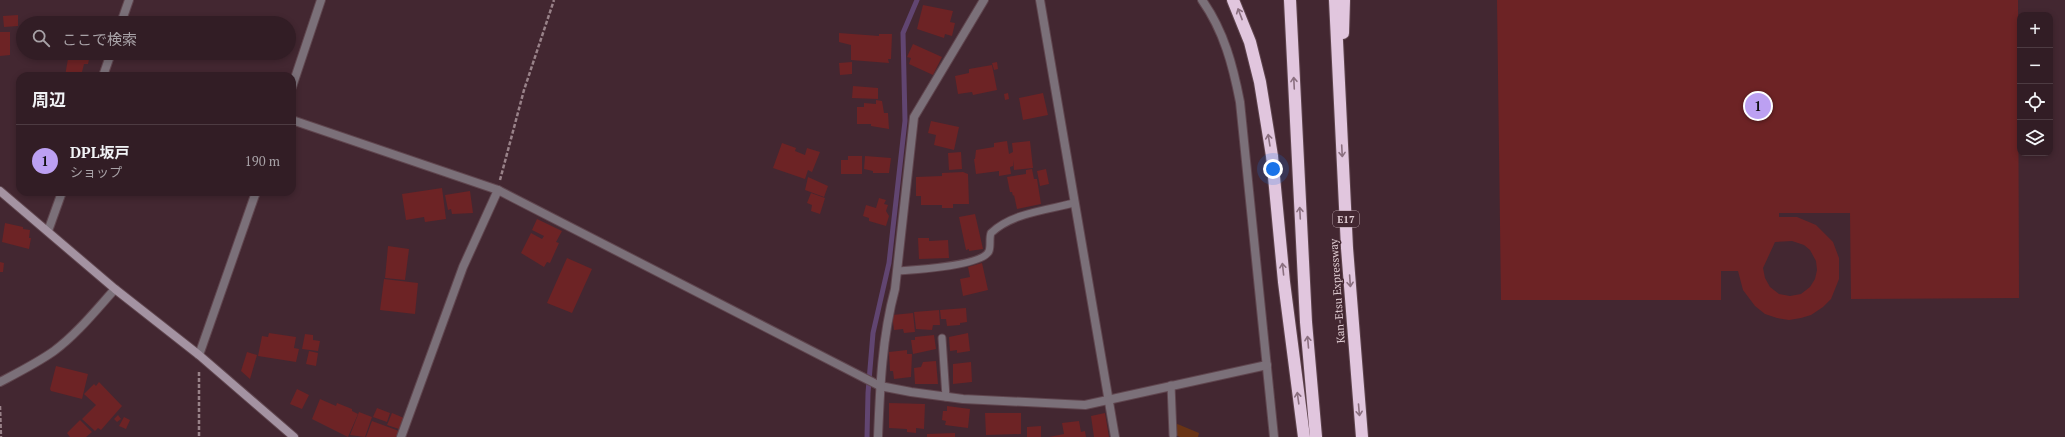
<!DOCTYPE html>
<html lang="ja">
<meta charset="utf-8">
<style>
:root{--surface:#321d25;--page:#3d2a32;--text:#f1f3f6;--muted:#a8a2a7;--line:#4d3b42;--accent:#bca0f2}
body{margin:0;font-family:"PT Serif","Noto Sans JP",serif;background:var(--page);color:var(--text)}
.controls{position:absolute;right:12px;top:12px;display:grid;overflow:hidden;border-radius:8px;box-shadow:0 2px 6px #0003}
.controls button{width:36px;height:36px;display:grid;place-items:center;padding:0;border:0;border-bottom:1px solid var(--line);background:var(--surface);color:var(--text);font:20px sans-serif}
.you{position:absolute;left:1273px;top:169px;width:14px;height:14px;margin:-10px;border:3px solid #fff;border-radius:50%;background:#1a73e8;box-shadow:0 0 0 6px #1a73e833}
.badge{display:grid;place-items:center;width:26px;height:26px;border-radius:50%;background:var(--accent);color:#111;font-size:13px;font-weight:700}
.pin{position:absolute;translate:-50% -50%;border:2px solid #fff;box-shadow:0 1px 4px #0006}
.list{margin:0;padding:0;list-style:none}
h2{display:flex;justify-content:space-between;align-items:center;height:52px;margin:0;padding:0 16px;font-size:17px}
h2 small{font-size:13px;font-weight:400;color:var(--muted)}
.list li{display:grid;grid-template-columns:26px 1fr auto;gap:12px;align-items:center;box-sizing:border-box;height:72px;padding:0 16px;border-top:1px solid var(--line)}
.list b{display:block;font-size:15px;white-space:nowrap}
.list p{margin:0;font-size:13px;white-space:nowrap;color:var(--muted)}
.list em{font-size:13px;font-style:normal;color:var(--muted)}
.icon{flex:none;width:22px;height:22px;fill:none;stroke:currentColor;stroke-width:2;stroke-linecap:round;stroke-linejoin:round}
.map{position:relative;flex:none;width:2065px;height:437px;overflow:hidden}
.search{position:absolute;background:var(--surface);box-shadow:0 2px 6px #0003;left:16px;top:16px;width:280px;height:44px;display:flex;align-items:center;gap:10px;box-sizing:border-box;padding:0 14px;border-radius:22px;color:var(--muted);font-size:15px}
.panel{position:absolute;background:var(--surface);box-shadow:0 2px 6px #0003;left:16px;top:72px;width:280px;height:124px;border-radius:12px}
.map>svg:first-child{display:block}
</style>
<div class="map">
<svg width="2065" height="437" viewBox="0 0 2065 437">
<rect width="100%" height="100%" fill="#432731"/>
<path fill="#693415" d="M1175,423L1199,433L1198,437H1180L1175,435Z"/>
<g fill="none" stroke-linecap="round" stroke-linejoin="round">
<path stroke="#614571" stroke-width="5" d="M867,437L868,393L873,333L889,263L905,121L903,33L917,0"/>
</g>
<g fill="#6d2325" fill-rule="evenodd">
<path d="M1497,0H2018L2019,298L1851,299L1850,213H1779V217H1797L1816,225L1833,242L1839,258V279L1831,299L1823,307L1811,315L1801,318L1789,320L1777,318L1765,314L1755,306L1743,290L1738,271H1721V300H1501ZM1792,241L1804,245L1810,250L1816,261L1817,270L1815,279L1810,287L1801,294L1790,296L1779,294L1770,287L1765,278L1763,268L1775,242Z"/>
<path d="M923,5L953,11L950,22L955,23L952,36L945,34L944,38L917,29Z"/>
<path d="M18,15V26L4,27L3,16Z"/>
<path d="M42,16H54V20L82,18L83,23H42Z"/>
<path d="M0,32H10V55L0,56Z"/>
<path d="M839,33L879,36V34H892L891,59H888L889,63L851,60V45L839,42Z"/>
<path d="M913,44L942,57L933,75L909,64L911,58L907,57Z"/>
<path d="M69,53L90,55L88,64H84L81,76H65Z"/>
<path d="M852,62V74L840,75L839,63Z"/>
<path d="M997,62L998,69L994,70L992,63Z"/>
<path d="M992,65L997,90L973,95L972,92L958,94L955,76L969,73V69Z"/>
<path d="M853,86L878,88V99L852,98Z"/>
<path d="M1008,93L1009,99L1005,100L1004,94Z"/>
<path d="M1043,93L1048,115L1023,120L1019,98Z"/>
<path d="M876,100L882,101L884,113H888L889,129L871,126V124H857V107H864V103L876,104Z"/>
<path d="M931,121L959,127L954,150L934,145L936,135L928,133Z"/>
<path d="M1007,141L1009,154L1013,152L1012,143L1030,141L1033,168L1014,170L1013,160V166L1010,167L1011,174L999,176V171L976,174L974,159H975L976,150L994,147V143Z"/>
<path d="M782,143L796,148L795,151L805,155L807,148L820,152L812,172L808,170L805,179L773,168Z"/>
<path d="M961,152L962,169L949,170L948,153Z"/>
<path d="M848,156H862V174H841V160H848Z"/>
<path d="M865,156L891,158L889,173H873V171L864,169Z"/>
<path d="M1032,169L1034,179H1037L1041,204L1017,209L1014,195L1013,196L1012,192H1010L1007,177L1026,174V170Z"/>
<path d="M1046,169L1049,184L1040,186L1037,171Z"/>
<path d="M963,172L968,174L969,204H953V208H942V205H921V196H916V177L942,176V173Z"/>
<path d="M808,177L828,186L824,197L805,190Z"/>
<path d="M442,188L446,219L425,222L424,217L406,220L402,194Z"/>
<path d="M470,191L473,213L452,214L451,209L448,210L445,195Z"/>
<path d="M811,193L825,198L820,214L811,211L812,205L807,203Z"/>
<path d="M879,198L886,200L884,204L888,205L886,211L889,216L886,226L869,221V218L863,216L866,205L876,208Z"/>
<path d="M975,214L983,249L969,251V249L966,250L959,217Z"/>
<path d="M537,219L562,231L556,242L559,243L550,263L547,262L544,267L521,253L531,233L542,239L544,236L532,230Z"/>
<path d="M5,223L23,227V229L30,230L29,238H31L29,249L2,242Z"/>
<path d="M918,238H929V241L948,240L949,258L919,259Z"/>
<path d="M388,246L409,249L405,280L385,278Z"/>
<path d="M567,258L592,269L572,313L547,303Z"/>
<path d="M0,262L4,263L3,272H0Z"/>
<path d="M982,263L988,290L963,296L960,279L970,277L968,267Z"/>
<path d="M384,279L418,283L415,314L380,310Z"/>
<path d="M966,308L967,322L960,323V325L947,326L946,319H941L940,310Z"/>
<path d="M939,310L940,325H933L932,330L916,329L914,312Z"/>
<path d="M913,313L915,332L904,333L903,329L894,330L892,315Z"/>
<path d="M269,333L296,337L294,348L299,349L296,362L258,356L262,336L268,337Z"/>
<path d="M968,333L970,351L957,353V350L950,351L949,337Z"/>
<path d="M305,334L313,335V340L320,341L318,351L302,349Z"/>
<path d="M934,335L936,349L913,354L911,340H915V337Z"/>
<path d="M907,350V354H912L911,377L894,379L893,371H890L889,352Z"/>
<path d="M309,351L318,353L316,366L306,364Z"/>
<path d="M247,352L257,355L250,379L241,371Z"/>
<path d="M936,361L938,384H915L914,368L921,367L923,362Z"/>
<path d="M971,362L972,382L953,384V364Z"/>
<path d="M56,366L88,374L82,399L51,391L50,389Z"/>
<path d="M99,382L122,406L101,430L98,428L95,431L82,419L96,405L84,394L94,384L96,386Z"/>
<path d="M297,389L309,395L302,409L290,404Z"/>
<path d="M320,399L336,406L337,403L352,409V411L358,414L348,437L312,419Z"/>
<path d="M889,403L925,404L924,429L916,428V433L907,432V429L889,428Z"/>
<path d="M947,406L970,409L968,428L945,425L946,421L942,420L943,411H947Z"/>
<path d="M377,408L390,413L387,422L373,417Z"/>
<path d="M359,412L372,417L365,437L350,435Z"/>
<path d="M392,413L404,418L399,429L387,425Z"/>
<path d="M985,413H1021V434L986,435Z"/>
<path d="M1105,413L1109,437H1094L1091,416Z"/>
<path d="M118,415L121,419L117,422L114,419Z"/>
<path d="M124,417L130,420L126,429L119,426Z"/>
<path d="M80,420L92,432L86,437H70L67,433Z"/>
<path d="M372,421L399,431L397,437H366Z"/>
<path d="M1079,421L1081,432L1085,431L1086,437H1049L1064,434L1062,423Z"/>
<path d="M1041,426V437H1027V427Z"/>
<path d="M955,433V437H927V434Z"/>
</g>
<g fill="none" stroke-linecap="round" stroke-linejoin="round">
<defs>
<g id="lane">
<path d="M897,271C913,270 983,266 989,251C991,246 989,238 991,233C1012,213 1047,210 1074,203"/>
<path d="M942,338L946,397"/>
<path d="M1171,385L1173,435"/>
</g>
<g id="street">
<path d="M1040,0L1115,437"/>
<path d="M1202,0C1224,31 1233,66 1240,102L1274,437"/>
<path d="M121,23L129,0"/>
<path d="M103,76L111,53"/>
<path d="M292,87L321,0"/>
<path d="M292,120L498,190L880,386L911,392L963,399L1085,405L1267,365"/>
<path d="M48,231L62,192"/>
<path d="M199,355L256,192"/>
<path d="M0,382C19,372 37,363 54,351C77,334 96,310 115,289"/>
<path d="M401,437L463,267L498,190"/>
<path d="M878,437C880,387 882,337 895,289L914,117L984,0"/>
</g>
<path id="secondary" d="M0,191L115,289L199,355L294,437"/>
<g id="highway">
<path d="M1233,0L1250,42L1260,82L1272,156L1284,282L1304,437"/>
<path d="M1290,0L1306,322L1316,437"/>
<path d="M1335,0L1347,248L1362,437"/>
<path d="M1343,33L1344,0"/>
</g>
</defs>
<use href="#lane" stroke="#5f454e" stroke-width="9"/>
<use href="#street" stroke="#5f454e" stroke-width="10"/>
<use href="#secondary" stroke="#5f454e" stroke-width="10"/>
<use href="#highway" stroke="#5f454e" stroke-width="14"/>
<g stroke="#998289" stroke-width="2.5" stroke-dasharray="4 2" stroke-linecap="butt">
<path d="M500,180L524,90L554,0"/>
<path d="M199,372V437"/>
<path d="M0,406L1,437"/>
</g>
<use href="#lane" stroke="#7b7079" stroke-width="7"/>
<use href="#street" stroke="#7b7079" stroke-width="8"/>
<use href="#secondary" stroke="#a493a2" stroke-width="8"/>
<use href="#highway" stroke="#e1c6de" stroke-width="12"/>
</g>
<defs><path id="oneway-shaft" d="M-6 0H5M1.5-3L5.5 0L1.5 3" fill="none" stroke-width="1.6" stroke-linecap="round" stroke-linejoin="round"/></defs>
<g stroke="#8a6f7f">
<use href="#oneway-shaft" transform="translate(1240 14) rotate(-111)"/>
<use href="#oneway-shaft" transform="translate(1294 83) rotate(-93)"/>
<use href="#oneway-shaft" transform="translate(1269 140) rotate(-99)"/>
<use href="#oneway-shaft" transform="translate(1342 151) rotate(87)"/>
<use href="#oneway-shaft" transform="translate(1300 213) rotate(-93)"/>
<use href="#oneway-shaft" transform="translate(1283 269) rotate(-96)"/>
<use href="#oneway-shaft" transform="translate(1350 281) rotate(86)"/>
<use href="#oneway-shaft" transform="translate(1308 342) rotate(-95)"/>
<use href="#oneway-shaft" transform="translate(1298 398) rotate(-98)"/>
<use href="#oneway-shaft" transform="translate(1359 410) rotate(85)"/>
</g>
<g text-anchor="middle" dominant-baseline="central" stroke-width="3" stroke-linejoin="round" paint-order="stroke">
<rect fill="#432731" stroke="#b19ba2" stroke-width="1" x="1333" y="211" width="26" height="16" rx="3"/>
<g font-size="10" font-weight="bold" fill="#e0cdd3">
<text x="1346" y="219">E17</text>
</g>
<g font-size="11" fill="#e0cdd3" stroke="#432731">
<text transform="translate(1337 291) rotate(-94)">Kan-Etsu Expressway</text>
</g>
</g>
</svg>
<div class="controls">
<button>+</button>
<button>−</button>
<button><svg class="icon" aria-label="locate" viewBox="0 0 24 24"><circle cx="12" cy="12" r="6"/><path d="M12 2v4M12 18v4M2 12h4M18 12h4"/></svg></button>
<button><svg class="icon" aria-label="layers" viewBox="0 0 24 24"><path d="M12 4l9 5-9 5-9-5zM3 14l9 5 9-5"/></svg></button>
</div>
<div class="you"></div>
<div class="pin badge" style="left:1758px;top:106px">1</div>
<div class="search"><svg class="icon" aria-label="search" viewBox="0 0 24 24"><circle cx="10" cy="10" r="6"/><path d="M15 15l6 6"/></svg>ここで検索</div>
<section class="panel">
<h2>周辺<small></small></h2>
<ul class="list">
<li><span class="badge">1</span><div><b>DPL坂戸</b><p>ショップ</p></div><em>190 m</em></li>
</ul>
</section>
</div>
